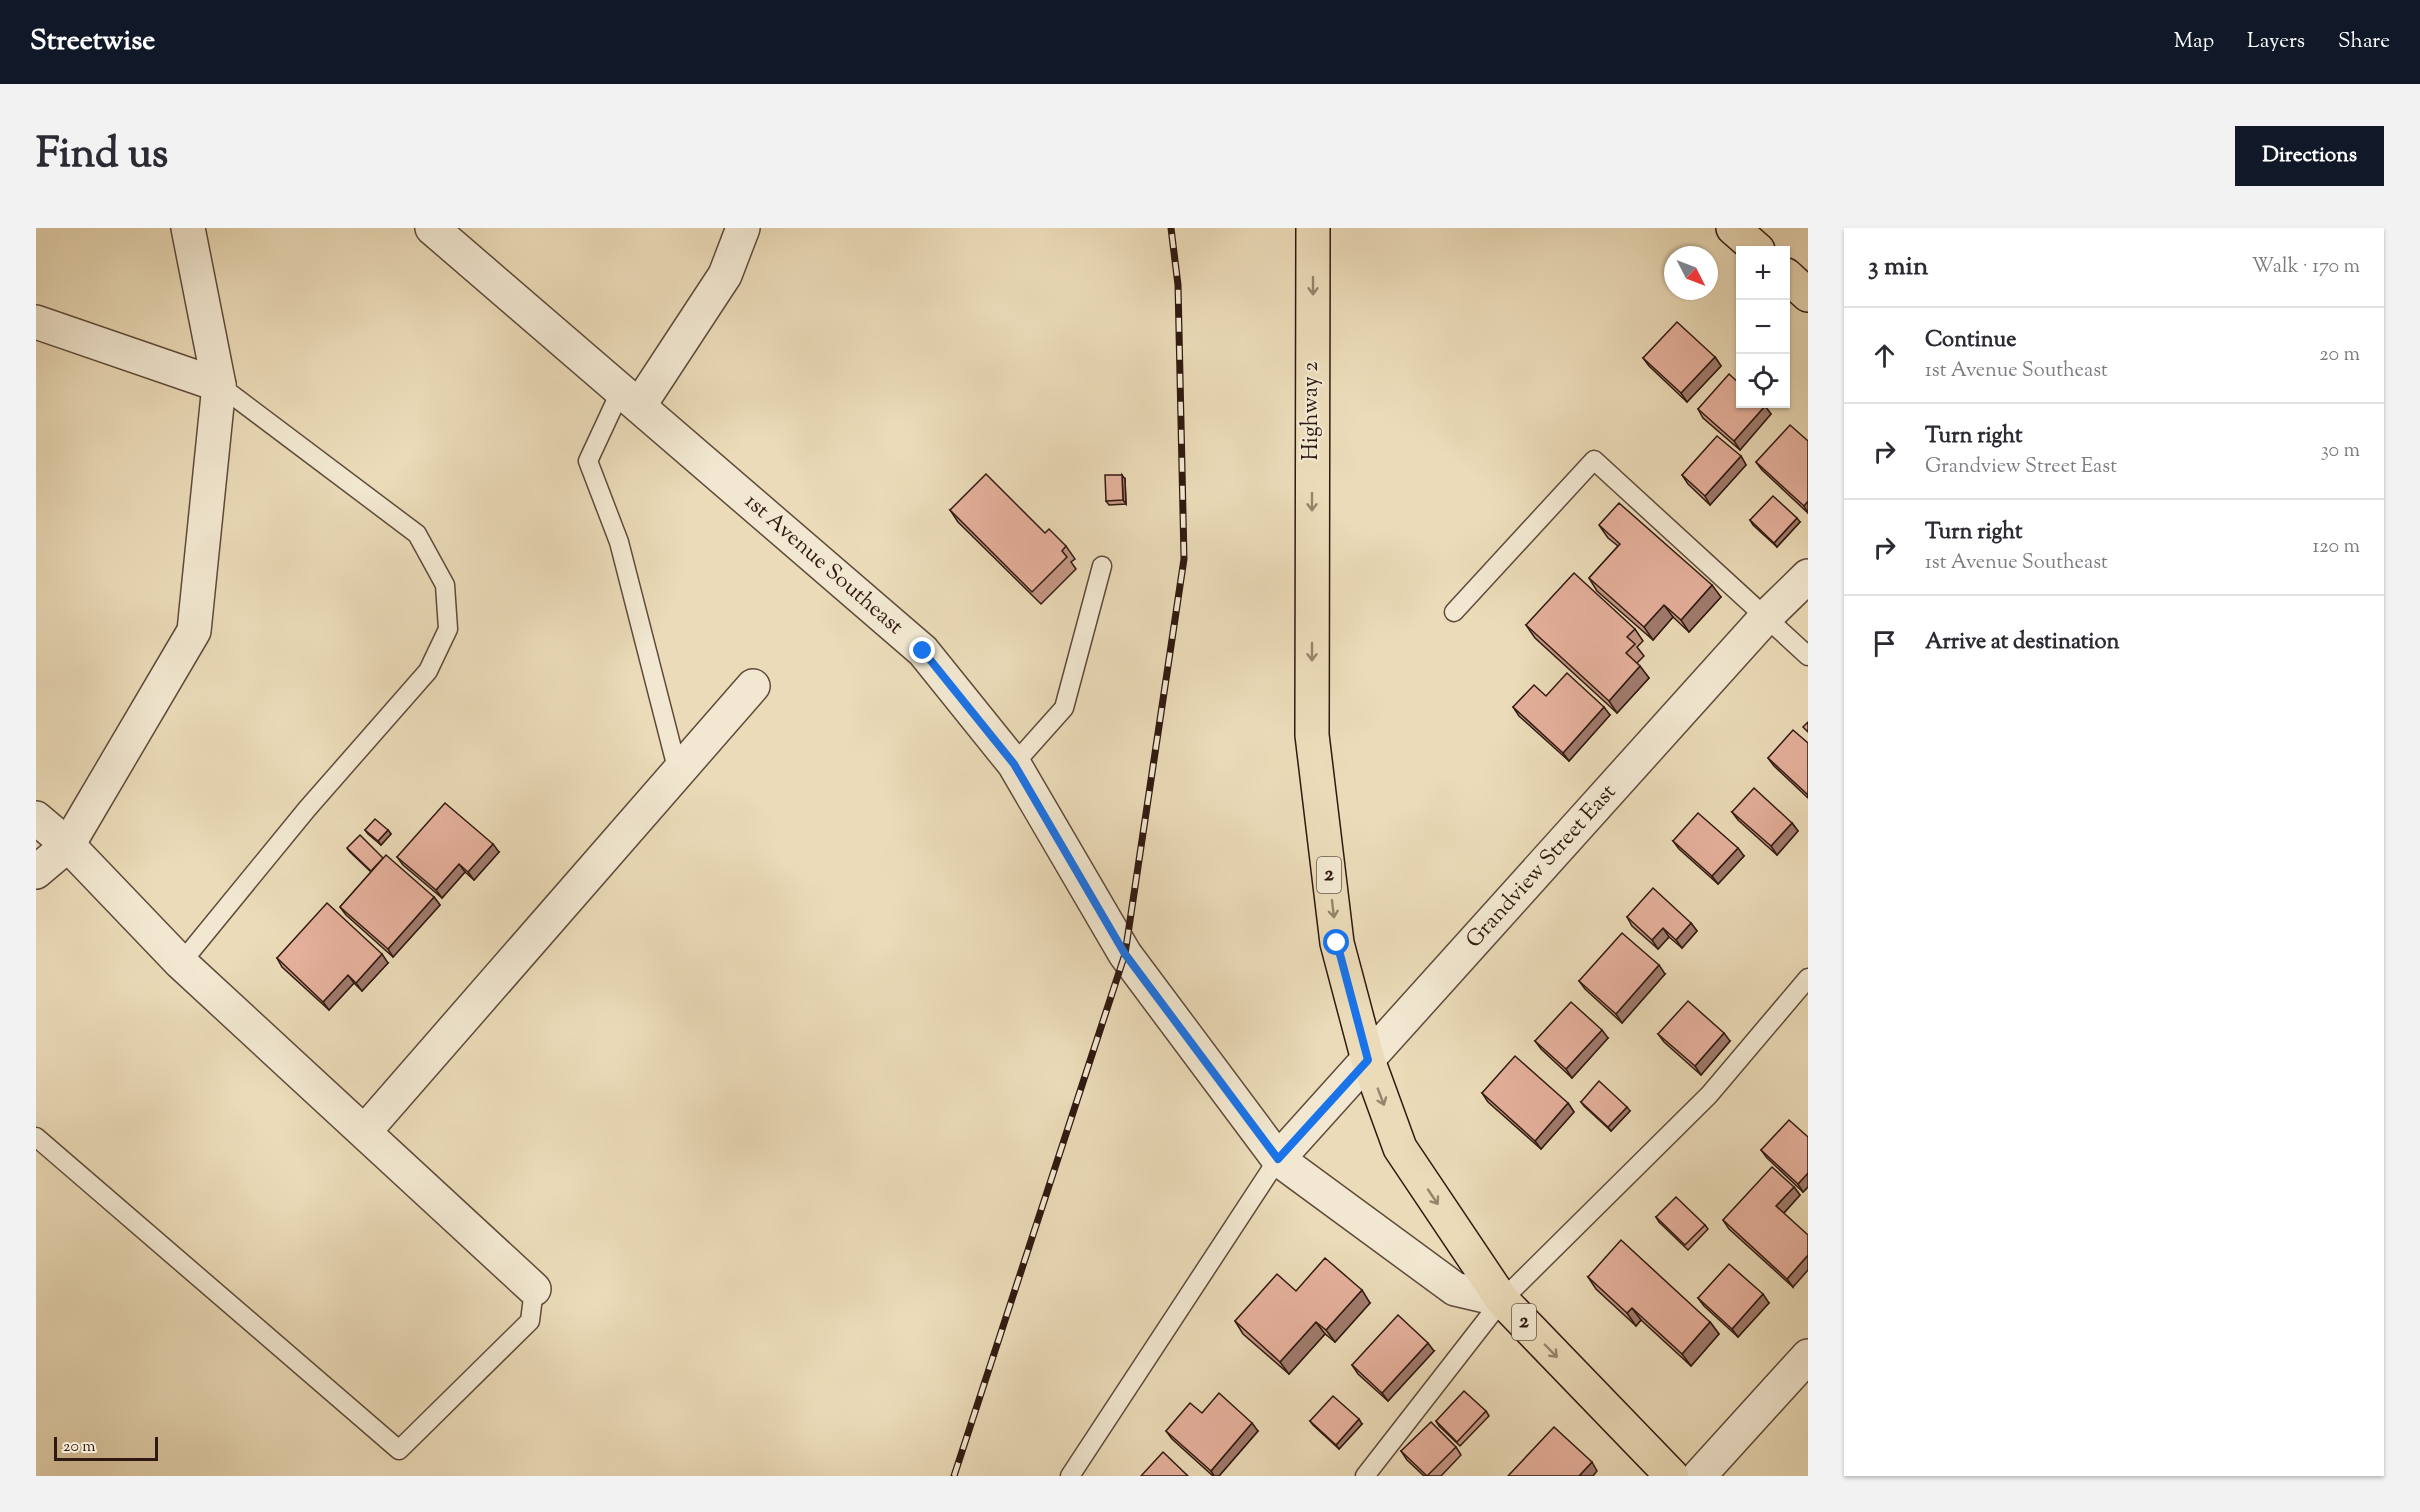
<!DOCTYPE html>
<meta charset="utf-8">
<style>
:root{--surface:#fff;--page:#f2f2f3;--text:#2b2b33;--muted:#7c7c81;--line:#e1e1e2;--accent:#111827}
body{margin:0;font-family:"Sorts Mill Goudy",serif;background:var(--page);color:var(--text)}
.controls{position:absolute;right:18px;top:18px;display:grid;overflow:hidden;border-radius:0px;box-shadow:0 2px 4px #0004}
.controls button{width:54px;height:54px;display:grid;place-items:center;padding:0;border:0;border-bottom:2px solid var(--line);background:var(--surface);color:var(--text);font:30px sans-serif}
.compass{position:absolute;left:1628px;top:18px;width:54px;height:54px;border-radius:50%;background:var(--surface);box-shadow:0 2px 4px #0004;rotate:132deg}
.scale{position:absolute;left:18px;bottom:15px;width:104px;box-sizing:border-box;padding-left:6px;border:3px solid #301910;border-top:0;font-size:16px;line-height:21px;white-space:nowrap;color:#301910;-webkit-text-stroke:4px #f2e8d1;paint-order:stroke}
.stop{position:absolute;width:18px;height:18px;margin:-14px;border:4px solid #1a73e8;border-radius:50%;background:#fff}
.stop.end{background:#1a73e8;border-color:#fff;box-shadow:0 2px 6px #0008}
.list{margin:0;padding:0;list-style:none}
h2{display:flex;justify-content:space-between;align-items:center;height:78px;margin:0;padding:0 24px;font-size:26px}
h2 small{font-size:20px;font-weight:400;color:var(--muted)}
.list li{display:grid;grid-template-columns:39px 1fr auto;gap:18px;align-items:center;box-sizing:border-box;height:96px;padding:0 24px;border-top:2px solid var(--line)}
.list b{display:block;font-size:22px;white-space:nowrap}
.list p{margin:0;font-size:20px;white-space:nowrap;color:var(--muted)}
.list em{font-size:20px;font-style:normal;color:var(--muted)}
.icon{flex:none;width:33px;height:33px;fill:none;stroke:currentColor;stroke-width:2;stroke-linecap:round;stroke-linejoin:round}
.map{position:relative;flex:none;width:1772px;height:1248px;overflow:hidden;border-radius:0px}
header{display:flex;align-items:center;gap:36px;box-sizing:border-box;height:84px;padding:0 30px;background:var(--accent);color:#fff}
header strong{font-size:28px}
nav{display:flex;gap:33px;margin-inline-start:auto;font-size:21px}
.intro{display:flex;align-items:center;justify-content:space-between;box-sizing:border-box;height:144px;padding:0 36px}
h1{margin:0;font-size:42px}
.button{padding:15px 27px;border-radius:0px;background:var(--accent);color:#fff;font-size:21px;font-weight:700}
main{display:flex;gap:36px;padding:0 36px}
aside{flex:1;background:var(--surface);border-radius:0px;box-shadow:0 2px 4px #0004}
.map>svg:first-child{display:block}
</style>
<header>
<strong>Streetwise</strong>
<nav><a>Map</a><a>Layers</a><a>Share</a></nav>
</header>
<div class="intro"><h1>Find us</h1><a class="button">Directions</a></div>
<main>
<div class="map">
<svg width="1772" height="1248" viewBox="0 0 1772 1248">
<rect width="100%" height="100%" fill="#ebdbb8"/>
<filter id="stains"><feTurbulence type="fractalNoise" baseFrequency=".00333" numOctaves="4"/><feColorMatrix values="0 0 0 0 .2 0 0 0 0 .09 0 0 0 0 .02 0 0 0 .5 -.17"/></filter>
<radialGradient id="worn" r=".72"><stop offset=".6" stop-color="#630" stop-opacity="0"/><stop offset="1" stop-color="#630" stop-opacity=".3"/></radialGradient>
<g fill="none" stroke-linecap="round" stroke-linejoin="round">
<defs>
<g id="lane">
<path d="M585,162L552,233L583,314L642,544"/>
<path d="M1418,384L1558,232L1772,428"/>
<path d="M978,536L1028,480L1066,338"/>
<path d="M145,735L271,581L392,443L412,401L409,357L381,306L183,157"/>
<path d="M0,909L363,1222L494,1093L498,1061"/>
<path d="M1034,1248L1242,931"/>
<path d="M1329,1248L1466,1072L1673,867L1772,750"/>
</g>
<g id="street">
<path d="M396,0L887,423L978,536L1089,726L1242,931L1419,1061L1466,1072"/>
<path d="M0,94L183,157"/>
<path d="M603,178L689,47L707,0"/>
<path d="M0,590L32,617L145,735L498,1061"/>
<path d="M0,644L32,617L158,403L183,157L152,0"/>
<path d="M329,903L717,458"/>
<path d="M1242,931L1730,389L1772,348"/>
<path d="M1663,1248L1772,1128"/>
</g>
<g id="primary">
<path d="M1277,0L1276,507L1301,715L1332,832L1364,920L1466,1072L1636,1248"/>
<path d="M1697,0L1722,22"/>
<path d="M1750,47L1772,67"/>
</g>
</defs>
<use href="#lane" stroke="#5f4a3a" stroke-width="21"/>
<use href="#street" stroke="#5f4a3a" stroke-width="36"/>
<use href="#primary" stroke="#301910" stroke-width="36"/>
<use href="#lane" stroke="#f2e8d1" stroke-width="18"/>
<use href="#street" stroke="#f2e8d1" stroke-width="33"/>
<use href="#primary" stroke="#ebdbb8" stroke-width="33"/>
<defs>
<path id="rail" d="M918,1248L1089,726L1148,331L1142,57L1135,0"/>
</defs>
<use href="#rail" stroke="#301910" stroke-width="7"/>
<use href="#rail" stroke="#f2e8d1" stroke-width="4.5" stroke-dasharray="14" stroke-linecap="butt"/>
</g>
<g fill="#c59786" stroke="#301910" stroke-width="1.5">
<path d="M1679,129L1685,138L1651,174L1613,138L1607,130Z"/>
<path d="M1729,178L1735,186L1704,222L1667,190L1662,181Z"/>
<path d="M1772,213V285L1726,242L1720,234Z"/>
<path d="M1705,228L1710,237L1674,277L1652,256L1646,247Z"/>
<path d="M1089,251L1090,276L1073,277L1070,273Z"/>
<path d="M914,282L1009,305L1030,318L1039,331L1035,334L1040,341L1005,376L922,294Z"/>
<path d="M1714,292L1764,294L1741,319L1717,297Z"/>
<path d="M1563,297L1685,369L1653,404L1637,389L1617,412L1561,363L1553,350L1582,318L1572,310Z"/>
<path d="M1490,397L1599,401L1607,413L1601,419L1608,428L1601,435L1613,450L1581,485L1499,410Z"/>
<path d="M1510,468L1574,487L1533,533L1483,488L1477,479Z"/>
<path d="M1772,515V570L1738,538L1732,530Z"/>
<path d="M1696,584L1756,595L1762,603L1741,627L1702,592Z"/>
<path d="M329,602H352L355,606L345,617L332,606Z"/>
<path d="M1637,613L1708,628L1682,656L1643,621Z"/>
<path d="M311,620L398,669L404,677L357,729L310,687L304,679L335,644L314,624Z"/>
<path d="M463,624L438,652L429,644L406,670L367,637L361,629Z"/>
<path d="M1591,689L1655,695L1661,703L1646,720L1633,709L1622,721L1596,698Z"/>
<path d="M241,730L352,735L326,763L318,755L293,782L246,739Z"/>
<path d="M1629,746L1586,795L1549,761L1543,753Z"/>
<path d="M1622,806L1694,813L1665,847L1628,814Z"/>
<path d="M1572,810L1536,850L1505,821L1499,813Z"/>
<path d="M1446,865L1532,875L1538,884L1505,921L1452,874Z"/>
<path d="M1545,874L1594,883L1575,903L1548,878Z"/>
<path d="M1772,909V959L1767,964L1731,930L1725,922Z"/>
<path d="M1758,959L1764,967L1748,985L1757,1059L1693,1001L1687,992Z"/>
<path d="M1620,989L1669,997L1672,1001L1652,1022L1623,994Z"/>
<path d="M1552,1049L1674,1094L1683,1106L1655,1138L1605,1092L1600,1098L1560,1061Z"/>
<path d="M1260,1063L1334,1075L1299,1114L1289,1106L1253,1146L1207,1106L1199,1093Z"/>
<path d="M1662,1070L1733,1075L1702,1109L1668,1078Z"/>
<path d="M1398,1123L1352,1173L1322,1146L1316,1137Z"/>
<path d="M1450,1183L1453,1188L1424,1218L1403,1198L1400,1193Z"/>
<path d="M1166,1185L1222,1203L1183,1248H1177L1136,1211L1130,1203Z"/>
<path d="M1274,1193L1326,1196L1303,1221L1277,1197Z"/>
<path d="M1420,1219L1425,1227L1405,1248H1388L1371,1232L1365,1223Z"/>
</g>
<g fill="#a07b6d" stroke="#301910" stroke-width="1.5">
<path d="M1679,129L1685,138L1651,174L1645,165Z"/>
<path d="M1729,178L1735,186L1704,222L1698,213Z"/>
<path d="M1705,228L1710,237L1674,277L1669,268Z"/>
<path d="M1086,247L1089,251L1090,276L1087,272Z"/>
<path d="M1772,273V285L1768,278Z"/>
<path d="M1761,290L1764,294L1741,319L1738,315Z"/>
<path d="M1676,357L1685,369L1653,404L1645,392Z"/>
<path d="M1628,377L1637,389L1617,412L1608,399Z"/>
<path d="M1604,438L1613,450L1581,485L1573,473Z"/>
<path d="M1568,479L1574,487L1533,533L1527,525Z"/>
<path d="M1756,595L1762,603L1741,627L1735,618Z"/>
<path d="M352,602L355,606L345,617L342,613Z"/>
<path d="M457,616L463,624L438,652L432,644Z"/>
<path d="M1702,620L1708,628L1682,656L1676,648Z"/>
<path d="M423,636L429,644L406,670L400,662Z"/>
<path d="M398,669L404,677L357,729L352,721Z"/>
<path d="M1655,695L1661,703L1646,720L1640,712Z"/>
<path d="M1627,700L1633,709L1622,721L1616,712Z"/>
<path d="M346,726L352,735L326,763L320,755Z"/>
<path d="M1623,737L1629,746L1586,795L1580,786Z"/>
<path d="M312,747L318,755L293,782L287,774Z"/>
<path d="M1566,802L1572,810L1536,850L1530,841Z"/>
<path d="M1688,805L1694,813L1665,847L1659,838Z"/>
<path d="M1532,875L1538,884L1505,921L1499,913Z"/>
<path d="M1591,879L1594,883L1575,903L1572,899Z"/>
<path d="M1772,945V959L1767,964L1762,956Z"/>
<path d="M1758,959L1764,967L1746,987L1740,978Z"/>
<path d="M1772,1027V1042L1757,1059L1751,1051Z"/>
<path d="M1326,1062L1334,1075L1299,1114L1290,1102Z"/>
<path d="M1727,1066L1733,1075L1702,1109L1696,1101Z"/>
<path d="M1596,1080L1605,1092L1600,1098L1591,1085Z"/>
<path d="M1280,1094L1289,1106L1253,1146L1244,1134Z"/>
<path d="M1674,1094L1683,1106L1655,1138L1646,1126Z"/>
<path d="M1392,1115L1398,1123L1352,1173L1346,1165Z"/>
<path d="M1323,1191L1326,1196L1303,1221L1300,1217Z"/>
<path d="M1216,1195L1222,1203L1183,1248H1178L1175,1243Z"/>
<path d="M1556,1234L1561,1243L1557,1248H1543Z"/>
</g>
<g fill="#e5b09c" stroke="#301910" stroke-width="1.5">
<path d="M1641,94L1679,129L1645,165L1607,130Z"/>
<path d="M1693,146L1704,156V176H1727L1729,178L1698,213L1662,181Z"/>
<path d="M1754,197L1772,213V273L1768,278L1720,234Z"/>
<path d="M1681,208L1705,228L1669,268L1646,247Z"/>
<path d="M950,246L1009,305L1013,301L1030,318L1026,323L1031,329L996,364L914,282Z"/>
<path d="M1069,247H1086L1087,272L1070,273Z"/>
<path d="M1737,268L1761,290L1738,315L1714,292Z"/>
<path d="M1583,275L1676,357L1645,392L1628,377L1608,399L1553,350L1584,316L1563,297Z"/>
<path d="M1538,345L1599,401L1591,409L1599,416L1590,425L1604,438L1573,473L1490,397Z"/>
<path d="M1531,445L1568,479L1527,525L1477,479L1498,457L1510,468Z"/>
<path d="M1772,494V504L1767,499Z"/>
<path d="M1757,502L1772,515V567L1732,530Z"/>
<path d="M1718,560L1756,595L1735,618L1696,584Z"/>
<path d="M409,575L457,616L432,644L423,636L400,662L361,629Z"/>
<path d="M1662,585L1702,620L1676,648L1637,613Z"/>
<path d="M339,591L352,602L342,613L329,602Z"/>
<path d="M324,607L347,630L335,643L311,620Z"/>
<path d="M350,627L398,669L352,721L304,679Z"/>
<path d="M1617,660L1655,695L1640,712L1627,700L1616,712L1591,689Z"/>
<path d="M291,675L346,726L320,755L312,747L287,774L241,730Z"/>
<path d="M1586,705L1623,737L1580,786L1543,753Z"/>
<path d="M1652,773L1688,805L1659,838L1622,806Z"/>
<path d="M1535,774L1566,802L1530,841L1499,813Z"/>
<path d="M1479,828L1532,875L1499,913L1446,865Z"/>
<path d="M1563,853L1591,879L1572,899L1545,874Z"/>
<path d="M1753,892L1772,909V945L1762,956L1725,922Z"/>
<path d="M1736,939L1758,959L1740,978L1772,1007V1027L1751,1051L1687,992Z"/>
<path d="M1640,969L1669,997L1649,1017L1620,989Z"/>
<path d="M1585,1012L1674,1094L1646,1126L1596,1080L1591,1085L1552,1049Z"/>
<path d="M1289,1030L1326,1062L1290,1102L1280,1094L1244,1134L1199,1093L1241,1046L1260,1063Z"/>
<path d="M1693,1036L1727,1066L1696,1101L1662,1070Z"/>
<path d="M1362,1087L1392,1115L1346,1165L1316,1137Z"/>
<path d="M1428,1163L1450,1183L1421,1214L1400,1193Z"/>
<path d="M1183,1165L1216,1195L1175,1243L1130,1203L1154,1175L1166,1185Z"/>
<path d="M1297,1168L1323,1191L1300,1217L1274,1193Z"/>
<path d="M1395,1194L1420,1219L1391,1248L1365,1223Z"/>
<path d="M1518,1199L1556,1234L1543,1248H1472Z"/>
<path d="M1127,1224L1152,1248H1105Z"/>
</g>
<defs><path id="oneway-shaft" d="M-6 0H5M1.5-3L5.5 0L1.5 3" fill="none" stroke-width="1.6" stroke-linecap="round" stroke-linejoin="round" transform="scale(1.5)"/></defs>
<g stroke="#97846c">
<use href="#oneway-shaft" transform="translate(1277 58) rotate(90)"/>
<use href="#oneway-shaft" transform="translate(1276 274) rotate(90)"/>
<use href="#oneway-shaft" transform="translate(1276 424) rotate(90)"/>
<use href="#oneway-shaft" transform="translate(1297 681) rotate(83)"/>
<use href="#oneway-shaft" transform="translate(1345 869) rotate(69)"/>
<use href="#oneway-shaft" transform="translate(1397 969) rotate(56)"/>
<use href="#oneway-shaft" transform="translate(1515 1123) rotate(46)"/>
</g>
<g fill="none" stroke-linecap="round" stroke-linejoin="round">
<path stroke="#1a73e8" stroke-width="8" d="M887,423L978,536L1089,726L1242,931L1332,832L1301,715"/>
</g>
<g text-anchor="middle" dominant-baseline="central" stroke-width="4.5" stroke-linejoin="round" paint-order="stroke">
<g fill="#f2e8d1" stroke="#6a574a" stroke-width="1.5">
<rect x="1281" y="629" width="24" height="36" rx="4.5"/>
<rect x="1476" y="1076" width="24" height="36" rx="4.5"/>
</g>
<g font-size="21" font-weight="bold" fill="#301910">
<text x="1293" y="647">2</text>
<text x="1488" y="1094">2</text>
</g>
<g font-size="22" fill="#301910" stroke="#f2e8d1">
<text transform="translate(1276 183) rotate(-90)">Highway 2</text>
<text transform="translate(787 337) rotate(41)">1st Avenue Southeast</text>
<text transform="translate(1506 639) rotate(-48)">Grandview Street East</text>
</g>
</g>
<rect width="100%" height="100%" filter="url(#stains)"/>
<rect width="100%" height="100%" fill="url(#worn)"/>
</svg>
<div class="controls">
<button>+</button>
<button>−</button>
<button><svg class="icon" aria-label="locate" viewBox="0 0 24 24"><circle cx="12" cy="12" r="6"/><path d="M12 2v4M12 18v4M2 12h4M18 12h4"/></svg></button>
</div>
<svg class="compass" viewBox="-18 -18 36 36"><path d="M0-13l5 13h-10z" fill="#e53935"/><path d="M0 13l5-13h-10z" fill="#7c7c81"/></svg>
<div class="scale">20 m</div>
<div class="stop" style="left:1301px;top:715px"></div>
<div class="stop end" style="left:887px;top:423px"></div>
</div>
<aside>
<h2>3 min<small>Walk · 170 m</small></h2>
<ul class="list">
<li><svg class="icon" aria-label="ahead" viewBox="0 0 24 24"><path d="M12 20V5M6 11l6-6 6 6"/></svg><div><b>Continue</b><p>1st Avenue Southeast</p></div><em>20 m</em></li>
<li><svg class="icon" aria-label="right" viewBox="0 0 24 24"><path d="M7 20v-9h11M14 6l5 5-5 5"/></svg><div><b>Turn right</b><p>Grandview Street East</p></div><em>30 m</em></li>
<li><svg class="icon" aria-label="right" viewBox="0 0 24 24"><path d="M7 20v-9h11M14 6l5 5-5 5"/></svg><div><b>Turn right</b><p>1st Avenue Southeast</p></div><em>120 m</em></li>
<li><svg class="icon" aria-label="arrive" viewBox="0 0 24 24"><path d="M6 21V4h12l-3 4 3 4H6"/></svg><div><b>Arrive at destination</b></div></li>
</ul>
</aside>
</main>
